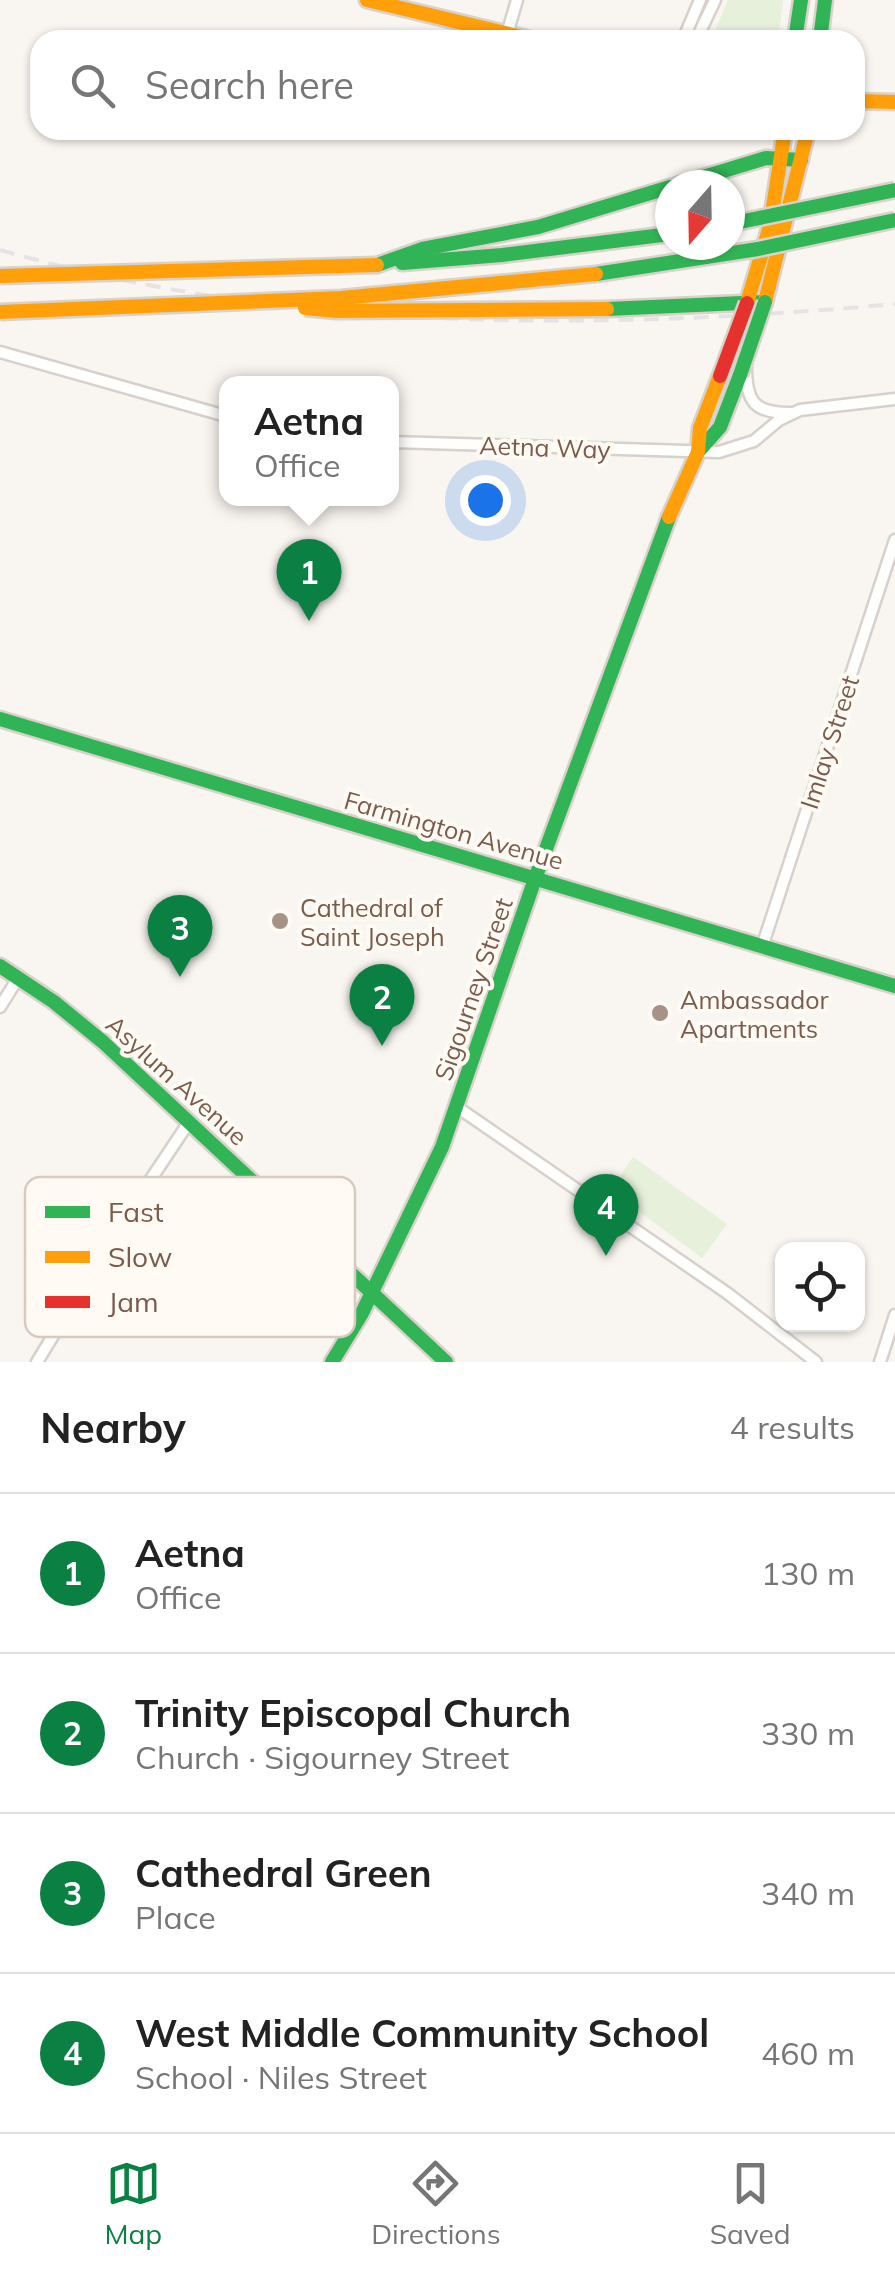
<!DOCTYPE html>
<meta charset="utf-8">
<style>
:root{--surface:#fff;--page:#f2f2f2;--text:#222;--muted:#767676;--line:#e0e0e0;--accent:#0b8043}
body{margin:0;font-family:Mulish,sans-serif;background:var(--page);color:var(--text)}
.controls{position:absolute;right:30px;bottom:30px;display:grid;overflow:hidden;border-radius:20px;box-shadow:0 2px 8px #0004}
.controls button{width:90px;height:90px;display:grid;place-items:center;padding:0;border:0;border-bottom:2px solid var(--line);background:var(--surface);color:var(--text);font:50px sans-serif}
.compass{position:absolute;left:655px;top:170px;width:90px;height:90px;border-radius:50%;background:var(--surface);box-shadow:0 2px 8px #0004;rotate:200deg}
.you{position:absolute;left:485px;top:500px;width:35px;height:35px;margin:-25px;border:8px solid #fff;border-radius:50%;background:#1a73e8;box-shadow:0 0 0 15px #1a73e833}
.badge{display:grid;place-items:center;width:65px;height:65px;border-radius:50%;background:var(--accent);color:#fff;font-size:32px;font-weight:700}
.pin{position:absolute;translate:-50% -82px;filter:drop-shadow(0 2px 5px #0008)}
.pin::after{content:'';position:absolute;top:52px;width:35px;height:30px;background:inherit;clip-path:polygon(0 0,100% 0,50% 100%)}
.popup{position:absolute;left:219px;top:376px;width:180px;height:130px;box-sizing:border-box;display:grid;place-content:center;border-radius:20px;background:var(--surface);filter:drop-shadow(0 2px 8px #0005);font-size:32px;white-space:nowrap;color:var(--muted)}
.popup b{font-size:38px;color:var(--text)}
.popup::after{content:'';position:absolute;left:50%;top:100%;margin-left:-20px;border:20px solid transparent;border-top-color:var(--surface)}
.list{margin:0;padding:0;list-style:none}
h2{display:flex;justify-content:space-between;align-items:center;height:130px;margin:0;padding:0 40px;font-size:42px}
h2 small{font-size:32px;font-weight:400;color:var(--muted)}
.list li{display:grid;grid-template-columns:65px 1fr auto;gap:30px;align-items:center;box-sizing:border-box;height:160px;padding:0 40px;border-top:2px solid var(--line)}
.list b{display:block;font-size:38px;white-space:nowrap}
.list p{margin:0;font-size:32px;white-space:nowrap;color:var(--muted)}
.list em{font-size:32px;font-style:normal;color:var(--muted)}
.icon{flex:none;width:55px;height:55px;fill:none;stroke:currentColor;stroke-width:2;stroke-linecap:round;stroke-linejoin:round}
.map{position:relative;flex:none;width:895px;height:1362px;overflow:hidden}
.search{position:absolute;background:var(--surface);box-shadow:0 2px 8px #0004;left:30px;right:30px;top:30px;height:110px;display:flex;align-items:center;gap:25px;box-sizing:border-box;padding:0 35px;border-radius:30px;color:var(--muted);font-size:38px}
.sheet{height:770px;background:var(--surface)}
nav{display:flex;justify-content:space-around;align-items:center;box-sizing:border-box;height:140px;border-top:2px solid var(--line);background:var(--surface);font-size:28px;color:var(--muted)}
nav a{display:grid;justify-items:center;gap:5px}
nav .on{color:var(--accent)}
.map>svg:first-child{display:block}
</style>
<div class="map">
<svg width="895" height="1362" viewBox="0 0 895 1362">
<rect width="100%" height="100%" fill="#f9f5f0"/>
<g fill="#e7f0db">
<path d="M728,0H783L778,40H711Z"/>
<path d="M633,1157L727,1224L702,1258L610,1190Z"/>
</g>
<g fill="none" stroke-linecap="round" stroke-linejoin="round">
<defs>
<g id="street">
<path d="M507,34L517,0"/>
<path d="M683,40L700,0"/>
<path d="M696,40L715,0"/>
<path d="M0,352L226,416"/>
<path d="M746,367C746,403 755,413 791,413"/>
<path d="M392,442L719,452L754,441L779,420L800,410L895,399"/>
<path d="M763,944L895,540"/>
<path d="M0,1007L18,978"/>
<path d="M457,1107L727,1293L816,1362"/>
<path d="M37,1362L125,1218L189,1122"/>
<path d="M880,1362L895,1315"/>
</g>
<g id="fast">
<path d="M795,40L801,0"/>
<path d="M820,40L825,0"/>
<path d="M677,185L766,158L801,160"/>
<path d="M402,263L502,255L670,234"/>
<path d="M377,265L422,249L538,227L670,187"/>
<path d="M607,309L765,302"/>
<path d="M698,452L720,427L740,375"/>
<path d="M0,719L895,986"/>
<path d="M0,966L54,1002L103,1042L446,1362"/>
<path d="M332,1362L362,1313L442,1147L536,876L669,517"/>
</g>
<g id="slow">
<path d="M367,0L534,40"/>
<path d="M855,101L895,102"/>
<path d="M765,302L808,130"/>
<path d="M747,303L770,226L785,130"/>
<path d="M669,517L698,452L700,428L720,376"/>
</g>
</defs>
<use href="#street" stroke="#d7d1cb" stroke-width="15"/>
<use href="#fast" stroke="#d9d2cb" stroke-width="19"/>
<use href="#slow" stroke="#d9d2cb" stroke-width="19"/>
<use href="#street" stroke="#fefefd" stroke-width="10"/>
<use href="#fast" stroke="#30b455" stroke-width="14"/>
<use href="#slow" stroke="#ff9f0a" stroke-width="14"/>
<path stroke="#e6e3e7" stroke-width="4" stroke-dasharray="15 10" stroke-linecap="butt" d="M0,250C291,333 596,331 895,304"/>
<defs>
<g id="fast-bridge">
<path d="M730,224L895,190"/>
<path d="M596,274L758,249L895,220"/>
<path d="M740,375L765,302"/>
</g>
<g id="slow-bridge">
<path d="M0,276L377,265"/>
<path d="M305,308L337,311L607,309"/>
<path d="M0,312L341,298L596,274"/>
</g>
<path id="jam-bridge" d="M720,376L747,303"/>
</defs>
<use href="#fast-bridge" stroke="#d9d2cb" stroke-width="19" stroke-linecap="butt"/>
<use href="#slow-bridge" stroke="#d9d2cb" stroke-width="19" stroke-linecap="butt"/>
<use href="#jam-bridge" stroke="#d9d2cb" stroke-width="19" stroke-linecap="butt"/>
<use href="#fast-bridge" stroke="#30b455" stroke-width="14"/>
<use href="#slow-bridge" stroke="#ff9f0a" stroke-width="14"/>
<use href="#jam-bridge" stroke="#e5322d" stroke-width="14"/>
</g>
<g fill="#a69286" stroke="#fffaf3" stroke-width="4">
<circle cx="280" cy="921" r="10"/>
<circle cx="660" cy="1013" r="10"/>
</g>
<g text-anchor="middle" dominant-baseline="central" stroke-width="8" stroke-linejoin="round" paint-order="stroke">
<g font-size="25" fill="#7a5c4d" stroke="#fffaf3">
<text transform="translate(545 447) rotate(2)">Aetna Way</text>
<text transform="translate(829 742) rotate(-72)">Imlay Street</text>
<text transform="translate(454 830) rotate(16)">Farmington Avenue</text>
<text transform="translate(473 989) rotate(-71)">Sigourney Street</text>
<text transform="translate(177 1080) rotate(42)">Asylum Avenue</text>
</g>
<g font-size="25" fill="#7a5c4d" stroke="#fffaf3" text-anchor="start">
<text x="300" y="907">Cathedral of<tspan x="300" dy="29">Saint Joseph</tspan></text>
<text x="680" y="999">Ambassador<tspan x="680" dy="29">Apartments</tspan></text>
</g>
</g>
<rect x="25" y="1177" width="330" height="160" rx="15" fill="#fffaf3" stroke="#d7cbc1" stroke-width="2.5"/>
<rect x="45" y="1206" width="45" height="12" fill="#30b455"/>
<rect x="45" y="1251" width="45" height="12" fill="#ff9f0a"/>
<rect x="45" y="1296" width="45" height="12" fill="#e5322d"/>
<g font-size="28" fill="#7a5c4d">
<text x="108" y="1222">Fast</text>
<text x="108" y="1267">Slow</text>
<text x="108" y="1312">Jam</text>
</g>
</svg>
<div class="controls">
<button><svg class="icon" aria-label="locate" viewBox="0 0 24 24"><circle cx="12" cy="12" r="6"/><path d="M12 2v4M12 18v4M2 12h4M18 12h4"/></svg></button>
</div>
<svg class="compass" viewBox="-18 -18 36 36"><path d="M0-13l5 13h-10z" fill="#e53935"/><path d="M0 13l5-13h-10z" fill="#767676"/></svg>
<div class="you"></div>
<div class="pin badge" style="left:309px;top:621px">1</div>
<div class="popup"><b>Aetna</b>Office</div>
<div class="pin badge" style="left:382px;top:1046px">2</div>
<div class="pin badge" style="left:180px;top:977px">3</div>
<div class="pin badge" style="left:606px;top:1256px">4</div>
<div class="search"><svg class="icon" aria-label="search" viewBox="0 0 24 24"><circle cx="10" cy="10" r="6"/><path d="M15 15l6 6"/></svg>Search here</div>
</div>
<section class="sheet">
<h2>Nearby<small>4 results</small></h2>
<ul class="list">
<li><span class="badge">1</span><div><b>Aetna</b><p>Office</p></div><em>130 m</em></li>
<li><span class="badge">2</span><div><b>Trinity Episcopal Church</b><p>Church · Sigourney Street</p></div><em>330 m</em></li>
<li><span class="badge">3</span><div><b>Cathedral Green</b><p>Place</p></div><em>340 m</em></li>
<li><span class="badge">4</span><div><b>West Middle Community School</b><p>School · Niles Street</p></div><em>460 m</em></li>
</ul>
</section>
<nav>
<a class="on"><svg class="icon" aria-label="map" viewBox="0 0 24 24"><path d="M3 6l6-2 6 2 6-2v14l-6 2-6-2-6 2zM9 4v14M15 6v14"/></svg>Map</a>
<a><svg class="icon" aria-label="directions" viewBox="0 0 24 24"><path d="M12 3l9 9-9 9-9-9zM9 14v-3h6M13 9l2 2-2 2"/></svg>Directions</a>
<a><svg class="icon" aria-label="saved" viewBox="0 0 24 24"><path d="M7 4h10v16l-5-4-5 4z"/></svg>Saved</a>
</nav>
